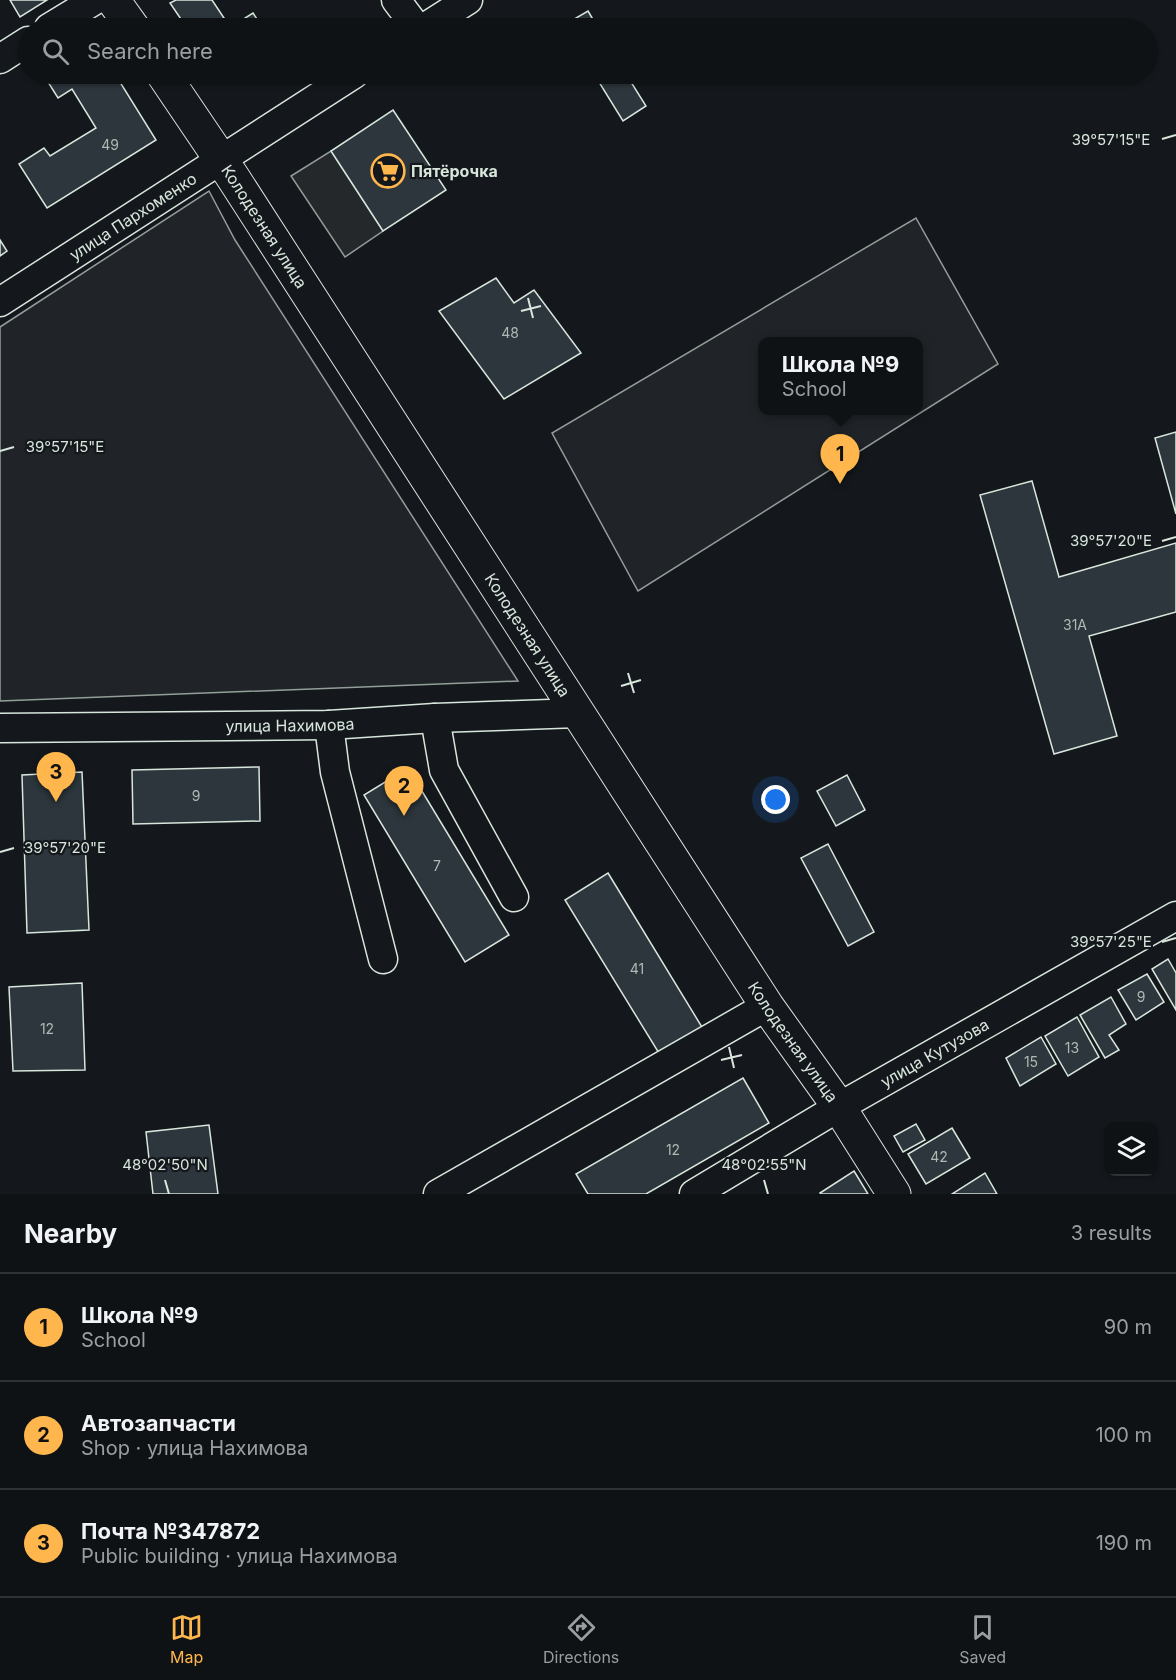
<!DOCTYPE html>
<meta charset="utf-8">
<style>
:root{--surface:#0f1215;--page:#181b1e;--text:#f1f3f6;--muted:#9b9ea0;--line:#2f3234;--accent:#ffb74d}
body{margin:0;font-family:Inter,sans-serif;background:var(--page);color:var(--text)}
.controls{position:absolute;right:18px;bottom:18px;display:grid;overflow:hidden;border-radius:12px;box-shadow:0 2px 4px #0004}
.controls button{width:54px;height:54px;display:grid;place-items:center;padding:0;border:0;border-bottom:2px solid var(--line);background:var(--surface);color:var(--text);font:30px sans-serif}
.you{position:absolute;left:776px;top:800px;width:21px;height:21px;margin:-15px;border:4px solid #fff;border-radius:50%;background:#1a73e8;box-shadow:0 0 0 9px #1a73e833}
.badge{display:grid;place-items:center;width:39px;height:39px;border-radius:50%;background:var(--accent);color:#111;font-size:20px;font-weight:700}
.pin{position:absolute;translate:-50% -50px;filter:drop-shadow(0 2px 3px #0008)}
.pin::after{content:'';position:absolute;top:32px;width:21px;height:18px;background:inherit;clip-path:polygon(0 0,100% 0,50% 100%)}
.popup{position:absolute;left:758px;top:337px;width:165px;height:78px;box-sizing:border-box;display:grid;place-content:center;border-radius:12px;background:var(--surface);filter:drop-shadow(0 2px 4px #0005);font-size:20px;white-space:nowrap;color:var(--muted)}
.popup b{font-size:22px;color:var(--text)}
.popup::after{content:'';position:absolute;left:50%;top:100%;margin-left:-12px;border:12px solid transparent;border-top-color:var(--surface)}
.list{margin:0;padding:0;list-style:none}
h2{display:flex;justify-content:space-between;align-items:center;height:78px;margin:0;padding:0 24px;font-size:26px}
h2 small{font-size:20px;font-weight:400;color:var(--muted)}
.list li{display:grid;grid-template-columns:39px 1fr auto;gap:18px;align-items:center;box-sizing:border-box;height:108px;padding:0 24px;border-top:2px solid var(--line)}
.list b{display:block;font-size:22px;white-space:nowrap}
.list p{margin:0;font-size:20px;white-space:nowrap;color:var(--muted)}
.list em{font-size:20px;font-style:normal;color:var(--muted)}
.icon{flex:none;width:33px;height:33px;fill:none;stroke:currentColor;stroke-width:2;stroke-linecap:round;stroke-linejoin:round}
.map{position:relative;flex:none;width:1176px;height:1194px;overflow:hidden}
.search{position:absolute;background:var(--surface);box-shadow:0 2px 4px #0004;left:18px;right:18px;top:18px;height:66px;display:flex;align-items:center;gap:15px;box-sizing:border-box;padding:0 21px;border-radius:33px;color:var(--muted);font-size:22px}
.sheet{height:402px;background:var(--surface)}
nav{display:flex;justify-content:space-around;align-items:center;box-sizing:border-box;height:84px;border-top:2px solid var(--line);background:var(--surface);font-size:16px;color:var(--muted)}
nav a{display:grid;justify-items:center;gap:3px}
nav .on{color:var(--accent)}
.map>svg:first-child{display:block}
</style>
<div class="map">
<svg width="1176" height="1194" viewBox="0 0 1176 1194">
<rect width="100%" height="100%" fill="#14181c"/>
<g fill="#202428" stroke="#939e99" stroke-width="1.5" fill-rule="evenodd">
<path d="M209,191L235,240L518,681L0,701V327Z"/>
<path d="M916,218L998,364L638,591L552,433ZM762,342H918V410H762Z"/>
</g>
<path fill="#24282b" stroke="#939e99" stroke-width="1.5" d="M331,151L383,231L345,257L291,176Z"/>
<g fill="#2c363c" stroke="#d8e6dc" stroke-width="1.5">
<path d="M10,0H47L20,17Z"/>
<path d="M176,0H212L224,18L204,28H187L170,3Z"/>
<path d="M588,11L598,28H566L564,25Z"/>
<path d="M253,13L263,28H229Z"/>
<path d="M43,74H115L156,140L47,208L19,164L44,148L50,156L96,128L72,89L58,98Z"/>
<path d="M594,74H626L646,106L623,121Z"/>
<path d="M393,110L446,190L383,231L331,151Z"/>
<path d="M0,240L7,251L0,256Z"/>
<path d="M496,278L514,303L534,290L581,353L504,399L439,311Z"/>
<path d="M1176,432V514L1155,438Z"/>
<path d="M1032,481L1059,577L1176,543V612L1089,636L1117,736L1054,754L980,495Z"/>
<path d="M259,767L260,821L133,824L132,770Z"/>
<path d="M408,768L509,935L465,962L364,795Z"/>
<path d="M82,772L89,930L27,933L22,775Z"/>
<path d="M847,775L865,810L836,826L817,791Z"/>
<path d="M828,844L874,932L848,946L801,858Z"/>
<path d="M608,873L708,1037L665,1063L565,900Z"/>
<path d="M1168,959L1176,973V1010L1152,969Z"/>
<path d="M1147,974L1164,1002L1136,1020L1118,990Z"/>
<path d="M82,983L85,1070L13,1071L9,987Z"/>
<path d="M1111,997L1126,1024L1109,1035L1119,1050L1105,1058L1080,1015Z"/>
<path d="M1077,1017L1099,1057L1068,1076L1045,1036Z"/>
<path d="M1041,1037L1056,1064L1020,1086L1006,1058Z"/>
<path d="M743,1078L769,1123L646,1194H588L576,1174Z"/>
<path d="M916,1124L925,1140L903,1152L894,1136Z"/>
<path d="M209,1125L218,1194H153L146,1132Z"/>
<path d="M952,1128L970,1158L926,1184L908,1154Z"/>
<path d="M854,1171L868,1194H821L820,1193Z"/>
<path d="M985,1173L997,1194H952Z"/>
</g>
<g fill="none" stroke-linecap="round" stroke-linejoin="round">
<defs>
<g id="minor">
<path d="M396,0L417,28"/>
<path d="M49,28L95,0"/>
<path d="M424,28L468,0"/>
<path d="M0,59L28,41"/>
<path id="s1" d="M0,302L354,74"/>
<path d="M435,718L444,770L514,897"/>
<path d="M329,725L335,772L383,959"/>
<path id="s2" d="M0,728L329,725L435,718L578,713"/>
<path d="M438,1194L767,1006"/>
<path id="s3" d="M694,1194L839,1107L1176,916"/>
</g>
<g id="major">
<path d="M113,0L133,28"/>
<path id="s4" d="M163,74L232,176L767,1006L839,1107L894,1194"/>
</g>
</defs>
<use href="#minor" stroke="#d8e6dc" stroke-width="31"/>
<use href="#major" stroke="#d8e6dc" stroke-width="35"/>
<use href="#minor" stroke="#14181c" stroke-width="28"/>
<use href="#major" stroke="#14181c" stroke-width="33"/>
</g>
<path fill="none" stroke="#d8e6dc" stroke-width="2" d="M1162,139L1176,135M528,298L533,318M521,311L541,306M0,451L14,447M1162,541L1176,537M628,673L634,693M621,686L641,680M0,852L14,848M1162,942L1176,938M729,1047L734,1068M721,1060L742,1055M165,1180L169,1194M764,1180L768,1194"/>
<defs>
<symbol id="supermarket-ring" viewBox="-11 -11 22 22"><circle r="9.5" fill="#14181c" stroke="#ffb74d" stroke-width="1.5"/><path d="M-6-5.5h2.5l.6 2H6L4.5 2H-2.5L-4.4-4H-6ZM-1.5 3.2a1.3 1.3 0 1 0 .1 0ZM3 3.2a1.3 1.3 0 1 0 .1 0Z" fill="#ffb74d"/></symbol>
</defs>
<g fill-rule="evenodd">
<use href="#supermarket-ring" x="369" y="152" width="38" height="38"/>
</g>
<g text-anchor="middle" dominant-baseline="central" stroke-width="4.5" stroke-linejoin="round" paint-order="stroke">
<g font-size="14" fill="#adbab4">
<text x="110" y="144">49</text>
<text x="510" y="332">48</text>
<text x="1075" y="624">31А</text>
<text x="196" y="795">9</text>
<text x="437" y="865">7</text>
<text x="637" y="968">41</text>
<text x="1141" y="996">9</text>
<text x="47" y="1028">12</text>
<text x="1072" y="1047">13</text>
<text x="1031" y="1061">15</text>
<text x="673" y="1149">12</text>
<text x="939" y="1156">42</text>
</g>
<g font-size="16" font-weight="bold" fill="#d8e6dc" stroke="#14181c" text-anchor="start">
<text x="411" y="171">Пятёрочка</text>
</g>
<g font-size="16" fill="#d8e6dc" stroke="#14181c">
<text stroke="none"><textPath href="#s1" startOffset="158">улица Пархоменко</textPath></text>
<text stroke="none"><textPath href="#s4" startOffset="183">Колодезная улица</textPath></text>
<text stroke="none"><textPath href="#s4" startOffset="669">Колодезная улица</textPath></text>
<text stroke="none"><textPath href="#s2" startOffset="290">улица Нахимова</textPath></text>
<text stroke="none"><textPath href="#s4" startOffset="1155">Колодезная улица</textPath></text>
<text stroke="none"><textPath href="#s3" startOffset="279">улица Кутузова</textPath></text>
</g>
</g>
<g font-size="15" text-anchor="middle" fill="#d8e6dc" stroke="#14181c" stroke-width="4.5" stroke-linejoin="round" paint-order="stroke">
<text x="1111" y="145">39°57'15"E</text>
<text x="65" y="452">39°57'15"E</text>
<text x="1111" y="546">39°57'20"E</text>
<text x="65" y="853">39°57'20"E</text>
<text x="1111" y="947">39°57'25"E</text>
<text x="165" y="1170">48°02'50"N</text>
<text x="764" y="1170">48°02'55"N</text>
</g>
</svg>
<div class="controls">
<button><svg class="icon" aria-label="layers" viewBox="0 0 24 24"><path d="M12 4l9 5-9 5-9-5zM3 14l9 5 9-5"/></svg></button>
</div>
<div class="you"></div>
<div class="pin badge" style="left:840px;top:484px">1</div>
<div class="popup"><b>Школа №9</b>School</div>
<div class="pin badge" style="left:404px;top:816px">2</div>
<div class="pin badge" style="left:56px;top:802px">3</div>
<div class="search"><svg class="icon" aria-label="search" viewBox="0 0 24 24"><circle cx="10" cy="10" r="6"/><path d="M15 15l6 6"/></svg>Search here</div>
</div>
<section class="sheet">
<h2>Nearby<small>3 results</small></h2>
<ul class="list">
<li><span class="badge">1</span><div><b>Школа №9</b><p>School</p></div><em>90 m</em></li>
<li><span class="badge">2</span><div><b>Автозапчасти</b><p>Shop · улица Нахимова</p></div><em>100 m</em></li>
<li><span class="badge">3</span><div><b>Почта №347872</b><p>Public building · улица Нахимова</p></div><em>190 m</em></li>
</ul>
</section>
<nav>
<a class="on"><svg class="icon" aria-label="map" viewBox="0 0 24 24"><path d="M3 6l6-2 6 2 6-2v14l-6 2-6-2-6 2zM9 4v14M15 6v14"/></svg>Map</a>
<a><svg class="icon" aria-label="directions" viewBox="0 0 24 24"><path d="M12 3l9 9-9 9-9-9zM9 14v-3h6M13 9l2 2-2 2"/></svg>Directions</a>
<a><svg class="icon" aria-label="saved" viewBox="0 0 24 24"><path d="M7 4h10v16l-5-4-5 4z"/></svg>Saved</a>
</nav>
